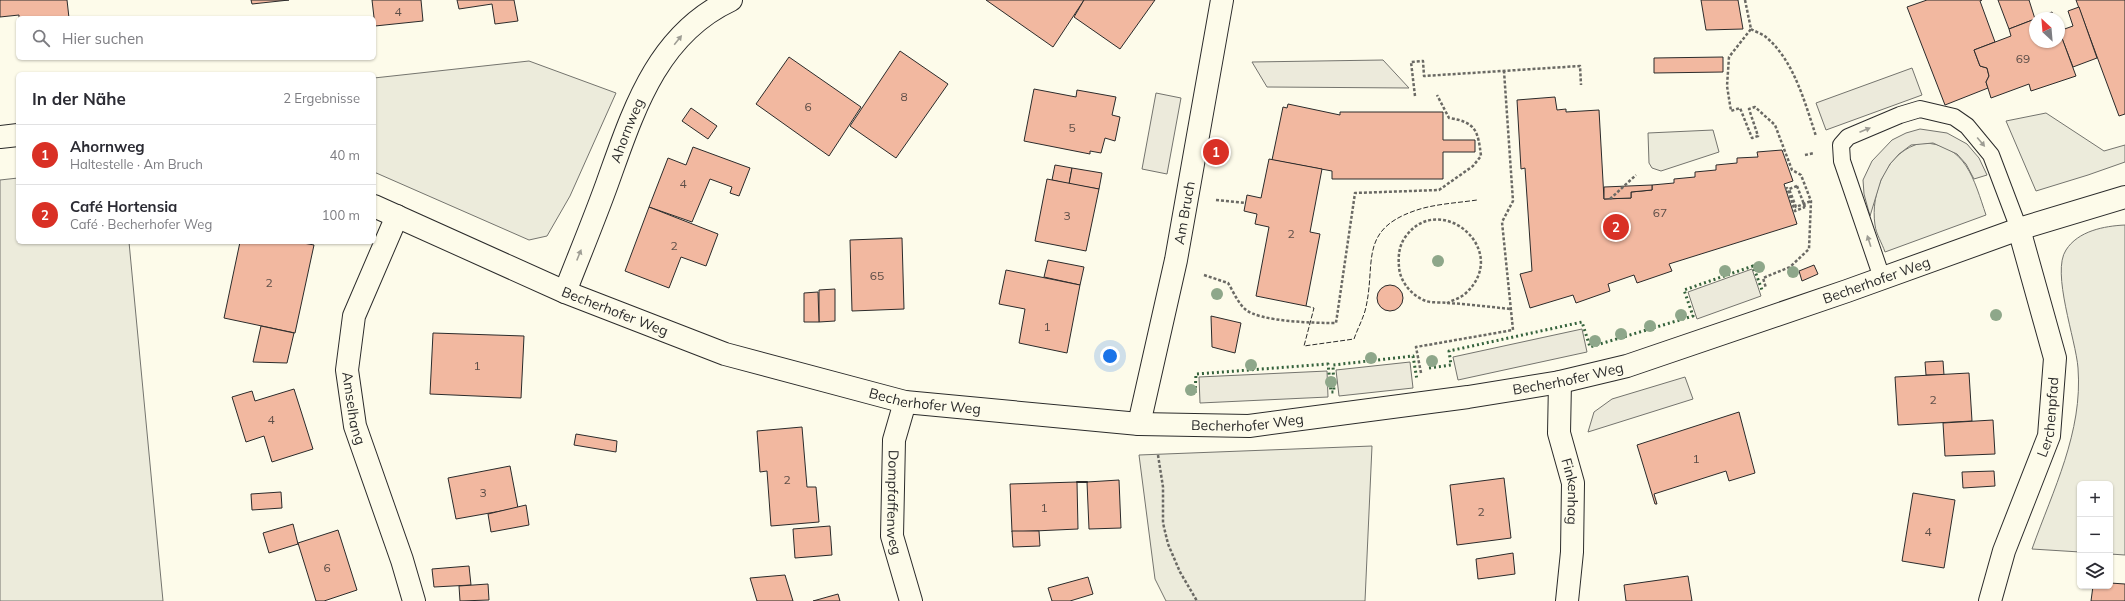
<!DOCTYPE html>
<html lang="de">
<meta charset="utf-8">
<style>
:root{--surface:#fff;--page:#f2f2f3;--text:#2b2b33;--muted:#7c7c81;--line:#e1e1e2;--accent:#d93025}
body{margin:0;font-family:Mulish,sans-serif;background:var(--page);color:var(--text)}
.controls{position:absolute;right:12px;bottom:12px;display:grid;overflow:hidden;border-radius:6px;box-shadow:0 1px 3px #0004}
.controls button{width:36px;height:36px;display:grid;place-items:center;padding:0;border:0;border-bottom:1px solid var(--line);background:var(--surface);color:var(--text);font:20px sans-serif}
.compass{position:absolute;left:2029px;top:12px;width:36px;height:36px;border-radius:50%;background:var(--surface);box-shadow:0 1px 3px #0004;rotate:334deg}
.you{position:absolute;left:1110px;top:356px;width:14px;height:14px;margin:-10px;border:3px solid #fff;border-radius:50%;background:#1a73e8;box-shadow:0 0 0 6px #1a73e833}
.badge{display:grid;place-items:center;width:26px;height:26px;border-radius:50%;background:var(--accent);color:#fff;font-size:13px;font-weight:700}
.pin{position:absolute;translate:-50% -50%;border:2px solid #fff;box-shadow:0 1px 4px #0006}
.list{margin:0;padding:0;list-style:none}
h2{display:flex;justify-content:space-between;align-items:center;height:52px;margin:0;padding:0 16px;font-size:17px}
h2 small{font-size:13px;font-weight:400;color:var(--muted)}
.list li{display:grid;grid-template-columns:26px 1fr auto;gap:12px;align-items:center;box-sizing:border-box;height:60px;padding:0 16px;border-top:1px solid var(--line)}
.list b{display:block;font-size:15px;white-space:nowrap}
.list p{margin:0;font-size:13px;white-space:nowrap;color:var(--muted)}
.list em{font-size:13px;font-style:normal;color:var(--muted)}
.icon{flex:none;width:22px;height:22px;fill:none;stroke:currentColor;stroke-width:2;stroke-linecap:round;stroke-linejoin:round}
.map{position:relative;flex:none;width:2125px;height:601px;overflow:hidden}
.search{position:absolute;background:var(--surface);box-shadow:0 1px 3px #0004;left:16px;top:16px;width:360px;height:44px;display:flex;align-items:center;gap:10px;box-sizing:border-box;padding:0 14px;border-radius:6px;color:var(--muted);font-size:15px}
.panel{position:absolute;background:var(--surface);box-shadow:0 1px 3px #0004;left:16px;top:72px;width:360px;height:172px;border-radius:6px}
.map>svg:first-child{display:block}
</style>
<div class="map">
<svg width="2125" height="601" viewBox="0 0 2125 601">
<rect width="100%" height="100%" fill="#fdfbea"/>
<g fill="#ecebdb" stroke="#74746e">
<path d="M529,61L616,93L570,196L547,236L529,240L374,172V78Z"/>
<path d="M2046,113L2104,151L2125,145V162L2088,175L2036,191L2006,121Z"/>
<path d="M1713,130L1719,152L1661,171L1652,168L1649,163L1648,133Z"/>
<path d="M1922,143C1966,143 1974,180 1986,215L1885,252C1882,243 1876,234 1875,225C1870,193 1887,150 1922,143Z"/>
<path d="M18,178V242H129L163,601H0V180Z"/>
<path d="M2125,225V555L2110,554V484H2080V552L2032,549C2053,490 2083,432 2078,368C2076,340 2051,272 2066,250C2078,231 2104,226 2125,225Z"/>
<path d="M1372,446L1365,601H1166L1155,579L1139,455Z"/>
</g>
<g fill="#eceadb" stroke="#74746e">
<path d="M1383,60L1409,88L1267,87L1252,62Z"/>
<path d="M1912,68L1922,95L1826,130L1816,103Z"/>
<path d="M1156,93L1181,98L1167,174L1142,169Z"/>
<path d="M1920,129L1947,133L1967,144L1979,158L1987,175L1974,179L1966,164L1957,154L1933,143L1911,145L1899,154L1890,164L1881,180L1870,216L1864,194L1863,180L1872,161L1892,140L1906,133Z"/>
<path d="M1752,269L1761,296L1697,319L1688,292Z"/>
<path d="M1582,329L1587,352L1458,380L1453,357Z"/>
<path d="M1410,362L1413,388L1339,396L1336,370Z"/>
<path d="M1327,371L1328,397L1200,403L1199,377Z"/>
<path d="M1685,377L1693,399L1588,432L1594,412L1612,399Z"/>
</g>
<g fill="#f2b8a0" stroke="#2b2b2b">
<path d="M0,0H67L69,18H19V15L0,17Z"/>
<path d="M251,0H289L252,4Z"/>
<path d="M372,0H421L423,21L375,26Z"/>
<path d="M457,0H514L518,21L495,24L492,4L459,9Z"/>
<path d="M986,0H1084L1053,47Z"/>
<path d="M1084,0H1155L1120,49L1074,17Z"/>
<path d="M1701,0H1738L1743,29L1706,30Z"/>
<path d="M1927,0H1982L1980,1L1995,42L1974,50L1980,66L1987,68L1989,76L1986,82L1988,88L1945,105L1907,7Z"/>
<path d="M1998,0H2029L2035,19L2009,29Z"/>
<path d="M2076,0H2125V114L2119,116Z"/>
<path d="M2079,7L2097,58L2073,67L2059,31L2073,26L2068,11Z"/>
<path d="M2052,12L2054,18H2037Z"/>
<path d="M2035,19V42H2059V30L2076,76L2031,91L2029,84L1991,98L1986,82L1989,76L1987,68L1980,66L1974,50L2011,36L2009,29Z"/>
<path d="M900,51L948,84L896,158L850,126Z"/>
<path d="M789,57L861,107L829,156L756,104Z"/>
<path d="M1723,57V72L1654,73V58Z"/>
<path d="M1034,89L1076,97L1077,90L1116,97L1112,115L1120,117L1115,141L1105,138L1101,153L1090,151V154L1024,141Z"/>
<path d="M1555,97L1557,110L1566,109V112L1599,110L1604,199L1631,198V192L1652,190V185L1674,183V179L1695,177V172L1716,170V165L1737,163V158L1758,157L1757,152L1782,150L1793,181L1784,184L1797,224L1669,264L1672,271L1637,283L1634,275L1608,284L1610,291L1576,303L1573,295L1530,308L1520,274L1532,271L1525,168L1521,169L1517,100Z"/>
<path d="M1288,104L1340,115V112H1443V140H1475V152H1443V179H1332V171L1272,160L1283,107L1287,108Z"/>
<path d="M691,108L717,126L708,139L682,121Z"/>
<path d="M693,147L750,168L739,196L730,193L732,187L710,179L692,222L649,207L668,158L686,165Z"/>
<path d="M1269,159L1322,169L1310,232L1320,234L1306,306L1256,296L1269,227L1255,224L1257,214L1244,211L1247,195L1261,198Z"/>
<path d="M1055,165L1072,168L1069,184L1052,180Z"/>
<path d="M1072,168L1102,173L1099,189L1069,184Z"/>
<path d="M1047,179L1099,189L1086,251L1035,241Z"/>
<path d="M1652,185V190L1631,192V198L1604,199V187Z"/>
<path d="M649,207L718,234L706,266L681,257L669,288L625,271Z"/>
<path d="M902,238L904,309L852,311L850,240Z"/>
<path d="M240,242H298L314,245L295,333L224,318Z"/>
<path d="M1048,260L1084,267L1080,285L1044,277Z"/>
<path d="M1814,265L1818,274L1802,281L1799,271Z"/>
<path d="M1006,270L1080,285L1067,353L1019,343L1025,309L999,304Z"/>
<circle cx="1390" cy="298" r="13"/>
<path d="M835,289V321L819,322V290Z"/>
<path d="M818,292L819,322H804V293Z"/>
<path d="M1211,316L1241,323L1235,353L1212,347Z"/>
<path d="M261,326L294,333L287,363L253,362Z"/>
<path d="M433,333L524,336L521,398L430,394Z"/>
<path d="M1943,361L1944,375H1926L1925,362Z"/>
<path d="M1969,373L1972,421L1898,425L1895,377Z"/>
<path d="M294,389L313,449L272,462L264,436L246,442L232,397L252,391L255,401Z"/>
<path d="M1739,412L1755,473L1729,481L1726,471L1654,494L1657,504H1655L1637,445Z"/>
<path d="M1993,420L1995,454L1945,456L1943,423Z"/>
<path d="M802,427L807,487H816L819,522L771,526L767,471L760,472L757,431Z"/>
<path d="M576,434L617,441L616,452L574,445Z"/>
<path d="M510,466L518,508L456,519L448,478Z"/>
<path d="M1994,471L1995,486L1963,488L1962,472Z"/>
<path d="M1504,478L1511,538L1457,545L1450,485Z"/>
<path d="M1119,480L1121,528L1089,529L1087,482Z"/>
<path d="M1077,482L1078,529L1012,532L1010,484Z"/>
<path d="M281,492L282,508L252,510L251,494Z"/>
<path d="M1913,493L1955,500L1944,568L1902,561Z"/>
<path d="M526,505L529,525L491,532L488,514Z"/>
<path d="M293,524L298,544L269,553L263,533Z"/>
<path d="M830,526L832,555L795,558L793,529Z"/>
<path d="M338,530L357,590L324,601H316L298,543Z"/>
<path d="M1012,531H1039L1040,546L1013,547Z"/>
<path d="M1513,553L1515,574L1478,579L1476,559Z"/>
<path d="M469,566L471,585L434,587L432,569Z"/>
<path d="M785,575L793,601H757L750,578Z"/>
<path d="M1688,576L1692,601H1626L1624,585Z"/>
<path d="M1088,577L1093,594L1070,601H1052L1048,588Z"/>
<path d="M2110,583L2125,584V601H2091L2093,586H2110Z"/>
<path d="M488,584L489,600L460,601L459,586Z"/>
<path d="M838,594L840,601H813Z"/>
</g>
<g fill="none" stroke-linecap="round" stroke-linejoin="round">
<defs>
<path id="lane" d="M1882,278L1842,161L1841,145L1848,137L1900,115L1920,109L1954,117L1967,126L1991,155L2019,229"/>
<g id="street">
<path d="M0,137L18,135"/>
<path id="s1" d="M374,206L565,292L725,354L905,402L1139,424L1249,426L1468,397L1560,382L1627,366L1847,291L2019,229L2125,197"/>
<path id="s2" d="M397,216L354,316L347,370L355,426L402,560L414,601"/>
<path id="s3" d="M565,292C579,256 594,220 607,184C633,112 656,35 731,0"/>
<path id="s4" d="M1560,382L1559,433L1573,483L1572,552L1567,601"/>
<path id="s5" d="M905,402L894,440L892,536L911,601"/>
<path id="s6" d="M1139,424L1176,260L1222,0"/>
<path id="s7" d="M1990,601L2004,551L2049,436L2055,358L2019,229"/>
</g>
</defs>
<use href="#lane" stroke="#2b2b2b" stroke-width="18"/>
<use href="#street" stroke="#2b2b2b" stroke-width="24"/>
<g stroke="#6a6964" stroke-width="2.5" stroke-dasharray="3 2" stroke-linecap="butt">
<path d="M1745,0L1751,29L1729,57L1727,86L1731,111L1740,108L1752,138L1758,136L1749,109L1755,107L1775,125L1792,170L1801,175L1811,201L1809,249L1790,267L1763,278L1766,288"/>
<path d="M1751,29C1756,32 1763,34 1767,38C1794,61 1805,103 1816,136"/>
<path d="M1415,96L1411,62L1423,61L1424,76L1580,66L1581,85"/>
<path d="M1805,155L1814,153"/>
<path d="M1797,186L1789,189L1796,207L1811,201"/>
<path d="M1785,189L1787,188L1795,211L1805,207"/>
<path d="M1610,199L1636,175"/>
<path d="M1216,200L1246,203"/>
<path d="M1204,275L1228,283C1233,291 1238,303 1245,309C1259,322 1316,323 1336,323L1355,193L1439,190L1473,166L1481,156C1478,131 1476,122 1449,118L1437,95"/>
<path d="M1447,303C1453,300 1461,298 1466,293C1512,250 1440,190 1406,236C1399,245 1398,256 1399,267C1400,282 1412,296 1426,301C1432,303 1441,302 1447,303C1468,304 1490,307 1511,309"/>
<path d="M1421,373L1416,347L1513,330L1502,222L1513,201L1504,71"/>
<path d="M1158,455L1163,487V523L1168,544L1180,572L1197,601"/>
</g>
<use href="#lane" stroke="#fdfbea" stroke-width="16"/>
<use href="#street" stroke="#fdfbea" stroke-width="22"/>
<path stroke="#6a6964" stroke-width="2.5" stroke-dasharray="3 2" stroke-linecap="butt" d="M1797,186L1805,207"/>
<g stroke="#34623c" stroke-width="3" stroke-dasharray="2 3" stroke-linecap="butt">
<path d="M1429,368L1451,365L1449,351L1582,322L1590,347L1693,316L1684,290L1753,266L1762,290"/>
<path d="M1195,393L1196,374L1328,364L1331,392H1334L1333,365L1413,356L1417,380"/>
</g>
<path stroke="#2b2b2b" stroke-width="1" stroke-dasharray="5 2" stroke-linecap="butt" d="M1306,306L1314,308L1304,346L1354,339C1357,330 1362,321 1365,311C1377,265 1357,231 1414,211C1433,204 1457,203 1477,200"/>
<path stroke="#2b2b2b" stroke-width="2" d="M1077,482H1087"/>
</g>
<g fill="#8ea78a">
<circle cx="1438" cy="261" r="6"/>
<circle cx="1759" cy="267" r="6"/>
<circle cx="1725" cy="271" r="6"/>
<circle cx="1793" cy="272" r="6"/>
<circle cx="1217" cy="294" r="6"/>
<circle cx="1681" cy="315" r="6"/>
<circle cx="1996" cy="315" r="6"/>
<circle cx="1650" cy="326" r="6"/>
<circle cx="1621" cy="334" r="6"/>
<circle cx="1595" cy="341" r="6"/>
<circle cx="1371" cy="358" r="6"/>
<circle cx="1432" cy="361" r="6"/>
<circle cx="1251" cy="365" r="6"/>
<circle cx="1331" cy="382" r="6"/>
<circle cx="1191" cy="390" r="6"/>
</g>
<defs><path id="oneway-solid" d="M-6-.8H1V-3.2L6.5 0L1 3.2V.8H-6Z"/></defs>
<g fill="#9e9d94">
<use href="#oneway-solid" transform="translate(678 40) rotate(-51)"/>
<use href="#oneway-solid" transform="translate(1865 130) rotate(-23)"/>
<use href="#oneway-solid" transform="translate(1981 142) rotate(50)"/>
<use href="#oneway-solid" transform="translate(1869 241) rotate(-108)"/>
<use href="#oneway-solid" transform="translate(579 255) rotate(-68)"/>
</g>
<g text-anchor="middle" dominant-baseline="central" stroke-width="3" stroke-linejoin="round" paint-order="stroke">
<g font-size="12" fill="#5d4e48">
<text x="398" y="11">4</text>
<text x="2023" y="58">69</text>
<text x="904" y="96">8</text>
<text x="808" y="106">6</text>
<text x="1072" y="127">5</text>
<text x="683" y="183">4</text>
<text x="1660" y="212">67</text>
<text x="1067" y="215">3</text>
<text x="1291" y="233">2</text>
<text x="674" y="245">2</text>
<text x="877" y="275">65</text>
<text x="269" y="282">2</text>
<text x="1047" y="326">1</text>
<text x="477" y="365">1</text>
<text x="1933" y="399">2</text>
<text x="271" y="419">4</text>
<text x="1696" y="458">1</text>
<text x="787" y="479">2</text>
<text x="483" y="492">3</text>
<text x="1044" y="507">1</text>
<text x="1481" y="511">2</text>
<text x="1928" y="531">4</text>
<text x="327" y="567">6</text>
</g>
<g font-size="14" fill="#2b2b2b" stroke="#fdfbea">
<text stroke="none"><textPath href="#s3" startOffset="173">Ahornweg</textPath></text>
<text stroke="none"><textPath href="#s6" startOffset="216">Am Bruch</textPath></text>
<text stroke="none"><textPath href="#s1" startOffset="1559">Becherhofer Weg</textPath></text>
<text stroke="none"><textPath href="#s1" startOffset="263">Becherhofer Weg</textPath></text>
<text stroke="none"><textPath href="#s1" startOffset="1235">Becherhofer Weg</textPath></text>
<text stroke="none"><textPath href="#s1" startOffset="587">Becherhofer Weg</textPath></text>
<text stroke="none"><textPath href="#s2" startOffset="202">Amselhang</textPath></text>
<text stroke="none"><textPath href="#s7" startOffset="194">Lerchenpfad</textPath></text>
<text stroke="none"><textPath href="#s1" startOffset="911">Becherhofer Weg</textPath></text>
<text stroke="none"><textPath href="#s4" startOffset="111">Finkenhag</textPath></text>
<text stroke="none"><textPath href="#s5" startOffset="102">Dompfaffenweg</textPath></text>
</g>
</g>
</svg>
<div class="controls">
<button>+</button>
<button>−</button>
<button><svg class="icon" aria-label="layers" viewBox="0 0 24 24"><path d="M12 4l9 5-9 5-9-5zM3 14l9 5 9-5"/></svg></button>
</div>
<svg class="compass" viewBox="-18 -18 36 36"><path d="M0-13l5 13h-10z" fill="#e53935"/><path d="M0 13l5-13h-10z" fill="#7c7c81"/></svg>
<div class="you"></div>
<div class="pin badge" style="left:1216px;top:152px">1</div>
<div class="pin badge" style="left:1616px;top:227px">2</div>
<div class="search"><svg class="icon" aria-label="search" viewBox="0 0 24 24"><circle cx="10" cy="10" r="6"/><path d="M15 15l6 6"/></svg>Hier suchen</div>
<section class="panel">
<h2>In der Nähe<small>2 Ergebnisse</small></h2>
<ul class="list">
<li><span class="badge">1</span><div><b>Ahornweg</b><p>Haltestelle · Am Bruch</p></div><em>40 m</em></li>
<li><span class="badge">2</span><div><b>Café Hortensia</b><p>Café · Becherhofer Weg</p></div><em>100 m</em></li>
</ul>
</section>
</div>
